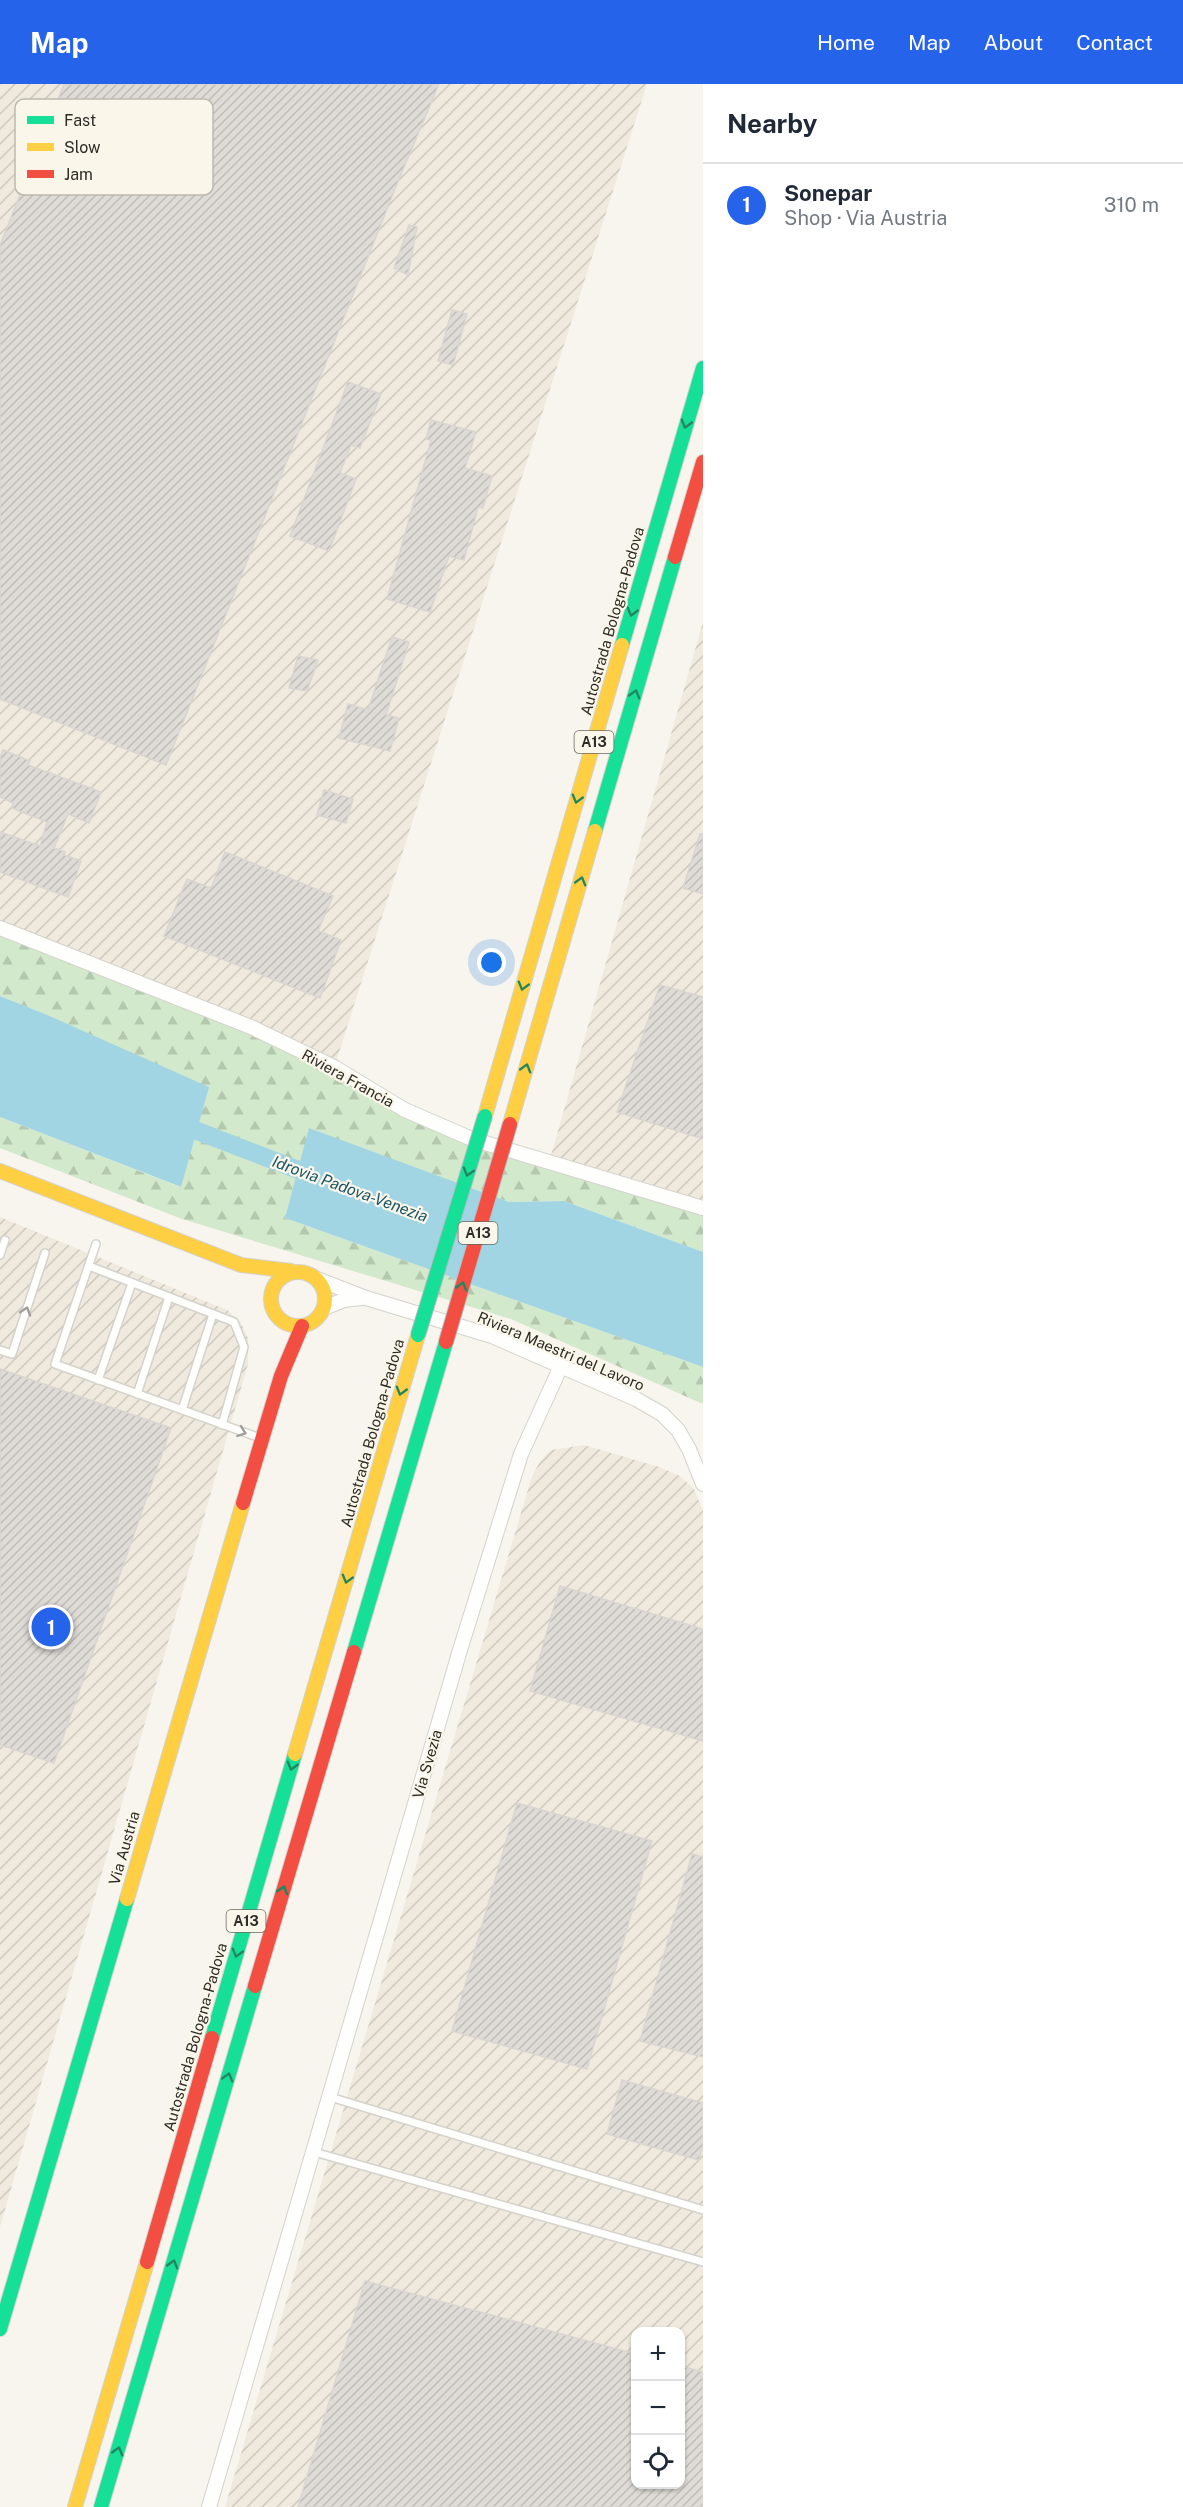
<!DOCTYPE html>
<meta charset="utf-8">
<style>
:root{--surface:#fff;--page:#f2f2f3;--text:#1f2937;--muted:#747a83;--line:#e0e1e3;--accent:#2563eb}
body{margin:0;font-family:"Public Sans",sans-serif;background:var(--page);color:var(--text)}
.controls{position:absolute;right:18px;bottom:18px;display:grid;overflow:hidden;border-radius:12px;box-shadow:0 2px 4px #0004}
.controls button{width:54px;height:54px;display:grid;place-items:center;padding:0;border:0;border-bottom:2px solid var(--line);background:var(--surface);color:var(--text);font:30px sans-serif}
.you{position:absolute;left:492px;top:879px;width:21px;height:21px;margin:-15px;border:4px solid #fff;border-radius:50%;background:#1a73e8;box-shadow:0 0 0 9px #1a73e833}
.badge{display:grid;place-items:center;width:39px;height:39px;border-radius:50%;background:var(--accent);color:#fff;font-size:20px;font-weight:700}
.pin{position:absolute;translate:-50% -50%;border:3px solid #fff;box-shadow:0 2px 6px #0006}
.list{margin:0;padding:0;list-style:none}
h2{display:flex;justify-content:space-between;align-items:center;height:78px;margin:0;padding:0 24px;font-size:26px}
h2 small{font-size:20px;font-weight:400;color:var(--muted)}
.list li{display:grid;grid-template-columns:39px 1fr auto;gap:18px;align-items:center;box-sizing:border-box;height:84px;padding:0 24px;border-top:2px solid var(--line)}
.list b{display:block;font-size:22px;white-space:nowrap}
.list p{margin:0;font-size:20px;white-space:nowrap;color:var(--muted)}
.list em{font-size:20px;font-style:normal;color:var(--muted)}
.icon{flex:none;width:33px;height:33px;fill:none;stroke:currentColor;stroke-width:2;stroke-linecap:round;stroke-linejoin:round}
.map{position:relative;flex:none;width:703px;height:2423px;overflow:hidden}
header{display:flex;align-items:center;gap:36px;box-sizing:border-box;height:84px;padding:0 30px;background:var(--accent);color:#fff}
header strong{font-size:28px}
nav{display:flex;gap:33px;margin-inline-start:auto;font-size:21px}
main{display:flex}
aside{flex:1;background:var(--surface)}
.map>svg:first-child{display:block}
</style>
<header>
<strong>Map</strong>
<nav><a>Home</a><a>Map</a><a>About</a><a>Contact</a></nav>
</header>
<main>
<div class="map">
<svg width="703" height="2423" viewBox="0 0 703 2423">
<defs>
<pattern id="industrial-furrows" width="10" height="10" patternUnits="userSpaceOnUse" patternTransform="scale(1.5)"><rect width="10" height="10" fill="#efeadd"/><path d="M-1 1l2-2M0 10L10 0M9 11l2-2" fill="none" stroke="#cdc9be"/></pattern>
<pattern id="forest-firs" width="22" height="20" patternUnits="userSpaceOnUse" patternTransform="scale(1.5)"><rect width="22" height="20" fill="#d2e9cb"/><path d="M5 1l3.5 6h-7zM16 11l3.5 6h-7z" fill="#b4c8ae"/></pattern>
<pattern id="building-hatch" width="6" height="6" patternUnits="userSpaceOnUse" patternTransform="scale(1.5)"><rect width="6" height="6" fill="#dfdbd7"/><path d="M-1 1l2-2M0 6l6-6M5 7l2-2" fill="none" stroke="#c0bcb8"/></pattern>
</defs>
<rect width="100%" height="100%" fill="#f7f5ee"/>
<g fill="url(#industrial-furrows)" fill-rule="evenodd">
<path d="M0,0H647L335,981L0,841Z"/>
<path d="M703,538V1123L548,1082Z"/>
<path d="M0,1133L227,1226L240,1237L248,1254V1280L0,2143Z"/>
<path d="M584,1361L659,1383L680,1392L694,1405L703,1427V2423H225L532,1392L541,1376L551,1366ZM636,2248H680V2400H636Z"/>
</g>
<path fill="url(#forest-firs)" d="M0,845L251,943L405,1026L703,1124V1168L564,1117L509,1118L310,1045L285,1134L703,1283V1320L511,1235L182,1135L0,1064V1033L180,1103L45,930L0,912Z"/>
<g fill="#a2d5e4">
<path d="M0,912L45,930L209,1003L181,1103L0,1033Z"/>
<path d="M309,1044L509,1118L564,1117L703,1168V1283L285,1134Z"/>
</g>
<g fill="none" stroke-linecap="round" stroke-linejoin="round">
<path stroke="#a2d5e4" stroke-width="18" d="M174,1038L319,1094"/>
</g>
<g fill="url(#building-hatch)" stroke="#d9d6d2" stroke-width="1.5">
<path d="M64,0H439L397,100L166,681L0,615V161Z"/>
<path d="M409,141L417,143L408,191L394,184Z"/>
<path d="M452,226L467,230L453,281L438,277Z"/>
<path d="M348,298L381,310L360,364L351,361L340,389L356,395L329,467L290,452Z"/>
<path d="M431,336L476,348L465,384L492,392L483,424L478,423L464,476L449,472L430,528L387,515L431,356L426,355Z"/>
<path d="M392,553L409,558L386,631L399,634L390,667L339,654L348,620L368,626Z"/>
<path d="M298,572L318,576L307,607L289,604Z"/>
<path d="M3,666L30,677L28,681L101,708L89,739L68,730L54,764L65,768L64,771L81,777L68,813L0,788V748L40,762L47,738L12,724L13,719L0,713V674Z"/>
<path d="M324,706L353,715L346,739L317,731Z"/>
<path d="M700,750H703V810L683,804Z"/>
<path d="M225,768L333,812L318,847L341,856L320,914L164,852L187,795L211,804Z"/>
<path d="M660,901L703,913V1055L617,1028Z"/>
<path d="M0,1285L171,1344L54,1679L0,1661Z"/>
<path d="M560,1502L703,1545V1657L530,1607Z"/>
<path d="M517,1719L652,1757L587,1985L452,1947Z"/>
<path d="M692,1770L703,1773V1973L640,1957Z"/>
<path d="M622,1996L703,2019V2062L699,2076L607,2050Z"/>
<path d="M365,2197L636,2270V2400H681V2282L703,2288V2423H298Z"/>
</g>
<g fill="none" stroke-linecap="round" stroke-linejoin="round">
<defs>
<g id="lane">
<path d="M96,1160L55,1280L260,1354"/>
<path d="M0,1171L5,1156"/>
<path d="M89,1182L234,1238L244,1263L222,1341"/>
<path d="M0,1266L12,1270L45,1169"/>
<path d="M98,1296L132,1199"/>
<path d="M137,1310L169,1213"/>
<path d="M182,1326L213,1230"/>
<path d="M330,2013L703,2126"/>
<path d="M314,2068L703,2178"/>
</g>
<g id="street">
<path d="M0,844L251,943L334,983L405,1026L472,1055L703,1124"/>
<path d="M317,1195L366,1214L492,1252L636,1315L662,1330L678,1346L689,1365L703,1400"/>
<path d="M324,1224L344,1216L361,1214"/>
<path d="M209,2423L460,1566L521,1370L561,1282"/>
</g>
<g id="fast">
<path d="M622,561L703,284"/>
<path d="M595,747L675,473"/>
<path d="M354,1568L446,1258"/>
<path d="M212,1954L295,1670"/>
<path d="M0,2245L127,1815"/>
<path d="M101,2423L255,1902"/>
</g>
<g id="slow">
<path d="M485,1032L622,561"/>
<path d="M510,1040L595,747"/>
<path d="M0,1087L241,1181L291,1187"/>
<circle cx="298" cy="1215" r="27"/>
<path d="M295,1670L418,1251"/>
<path d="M127,1815L243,1419"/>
<path d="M75,2423L147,2178"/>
</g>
<g id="jam">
<path d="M675,473L703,378"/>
<path d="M243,1419L281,1292L302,1242"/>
<path d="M255,1902L354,1568"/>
<path d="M147,2178L212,1954"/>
</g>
</defs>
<use href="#lane" stroke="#d4d2cc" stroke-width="10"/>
<use href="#street" stroke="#d4d2cc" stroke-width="16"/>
<use href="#fast" stroke="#d4d2cc" stroke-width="16"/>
<use href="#slow" stroke="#d4d2cc" stroke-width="16"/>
<use href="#jam" stroke="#d4d2cc" stroke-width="16"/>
<use href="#lane" stroke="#fefefc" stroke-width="7"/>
<use href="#street" stroke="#fefefc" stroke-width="14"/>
<use href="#fast" stroke="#16e098" stroke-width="14"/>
<use href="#slow" stroke="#ffcf43" stroke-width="14"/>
<use href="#jam" stroke="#f24e42" stroke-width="14"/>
<defs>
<path id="fast-bridge" d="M418,1251L485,1032"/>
<path id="jam-bridge" d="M446,1258L510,1040"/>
</defs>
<use href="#fast-bridge" stroke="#b4bbbf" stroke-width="16" stroke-linecap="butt"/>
<use href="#jam-bridge" stroke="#b4bbbf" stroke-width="16" stroke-linecap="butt"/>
<use href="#fast-bridge" stroke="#16e098" stroke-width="14"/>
<use href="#jam-bridge" stroke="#f24e42" stroke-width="14"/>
</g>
<defs><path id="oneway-chevron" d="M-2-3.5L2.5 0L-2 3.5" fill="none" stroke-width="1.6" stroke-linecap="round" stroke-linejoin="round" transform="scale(1.5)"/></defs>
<g stroke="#21865f">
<use href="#oneway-chevron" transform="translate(686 340) rotate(106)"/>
<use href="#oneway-chevron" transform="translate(632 528) rotate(106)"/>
<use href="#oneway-chevron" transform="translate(635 610) rotate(-74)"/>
<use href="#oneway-chevron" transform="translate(577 715) rotate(106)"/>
<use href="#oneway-chevron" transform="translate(581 797) rotate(-74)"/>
<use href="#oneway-chevron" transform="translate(523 902) rotate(106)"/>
<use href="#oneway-chevron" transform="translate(526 984) rotate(-74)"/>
<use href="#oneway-chevron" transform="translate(468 1088) rotate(107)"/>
<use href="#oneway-chevron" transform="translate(462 1202) rotate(-74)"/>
<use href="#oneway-chevron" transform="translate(401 1307) rotate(106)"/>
<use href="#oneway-chevron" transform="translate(347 1495) rotate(106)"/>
<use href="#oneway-chevron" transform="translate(292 1682) rotate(106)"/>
<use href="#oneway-chevron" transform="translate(283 1806) rotate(-73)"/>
<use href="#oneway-chevron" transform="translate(237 1869) rotate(106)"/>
<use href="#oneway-chevron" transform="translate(228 1993) rotate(-74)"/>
<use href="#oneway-chevron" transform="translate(173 2180) rotate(-74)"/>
<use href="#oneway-chevron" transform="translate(118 2367) rotate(-74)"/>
</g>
<g stroke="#a09f9c">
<use href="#oneway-chevron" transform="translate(26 1227) rotate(-72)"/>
<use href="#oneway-chevron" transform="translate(242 1348) rotate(20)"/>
</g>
<g text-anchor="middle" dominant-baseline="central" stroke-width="4.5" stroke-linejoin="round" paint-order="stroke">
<g fill="#fbf6ea" stroke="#6a6861" stroke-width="1.5">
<rect x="574.5" y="647" width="39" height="22" rx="4.5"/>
<rect x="458.5" y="1138" width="39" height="22" rx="4.5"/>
<rect x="226.5" y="1826" width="39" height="22" rx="4.5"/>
</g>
<g font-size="14" font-weight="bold" fill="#2c2b26">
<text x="594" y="658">A13</text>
<text x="478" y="1149">A13</text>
<text x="246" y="1837">A13</text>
</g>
<g font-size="15" fill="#2c2b26" stroke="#fbf6ea">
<text transform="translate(612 537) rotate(-74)">Autostrada Bologna-Padova</text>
<text transform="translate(348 994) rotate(29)">Riviera Francia</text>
<text transform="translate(561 1267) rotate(23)">Riviera Maestri del Lavoro</text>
<text transform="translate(372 1349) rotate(-74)">Autostrada Bologna-Padova</text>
<text transform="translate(427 1680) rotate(-74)">Via Svezia</text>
<text transform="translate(124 1764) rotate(-74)">Via Austria</text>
<text transform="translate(195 1953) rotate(-74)">Autostrada Bologna-Padova</text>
</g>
<g font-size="16" font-style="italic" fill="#175566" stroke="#fbf6ea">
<text transform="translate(350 1105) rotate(20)">Idrovia Padova-Venezia</text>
</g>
</g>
<rect x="15" y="15" width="198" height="96" rx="9" fill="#fbf6ea" stroke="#bdb9af" stroke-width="1.5"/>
<rect x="27" y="32" width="27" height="8" fill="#16e098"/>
<rect x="27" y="59" width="27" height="8" fill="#ffcf43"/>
<rect x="27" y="86" width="27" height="8" fill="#f24e42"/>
<g font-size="16" fill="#2c2b26">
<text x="64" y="42">Fast</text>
<text x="64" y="69">Slow</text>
<text x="64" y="96">Jam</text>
</g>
</svg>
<div class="controls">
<button>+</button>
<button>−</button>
<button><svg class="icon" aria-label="locate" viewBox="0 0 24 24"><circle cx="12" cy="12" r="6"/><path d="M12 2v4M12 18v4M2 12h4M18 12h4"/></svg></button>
</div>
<div class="you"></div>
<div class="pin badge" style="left:51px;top:1543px">1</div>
</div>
<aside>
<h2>Nearby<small></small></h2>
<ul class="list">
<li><span class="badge">1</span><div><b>Sonepar</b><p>Shop · Via Austria</p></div><em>310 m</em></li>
</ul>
</aside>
</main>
